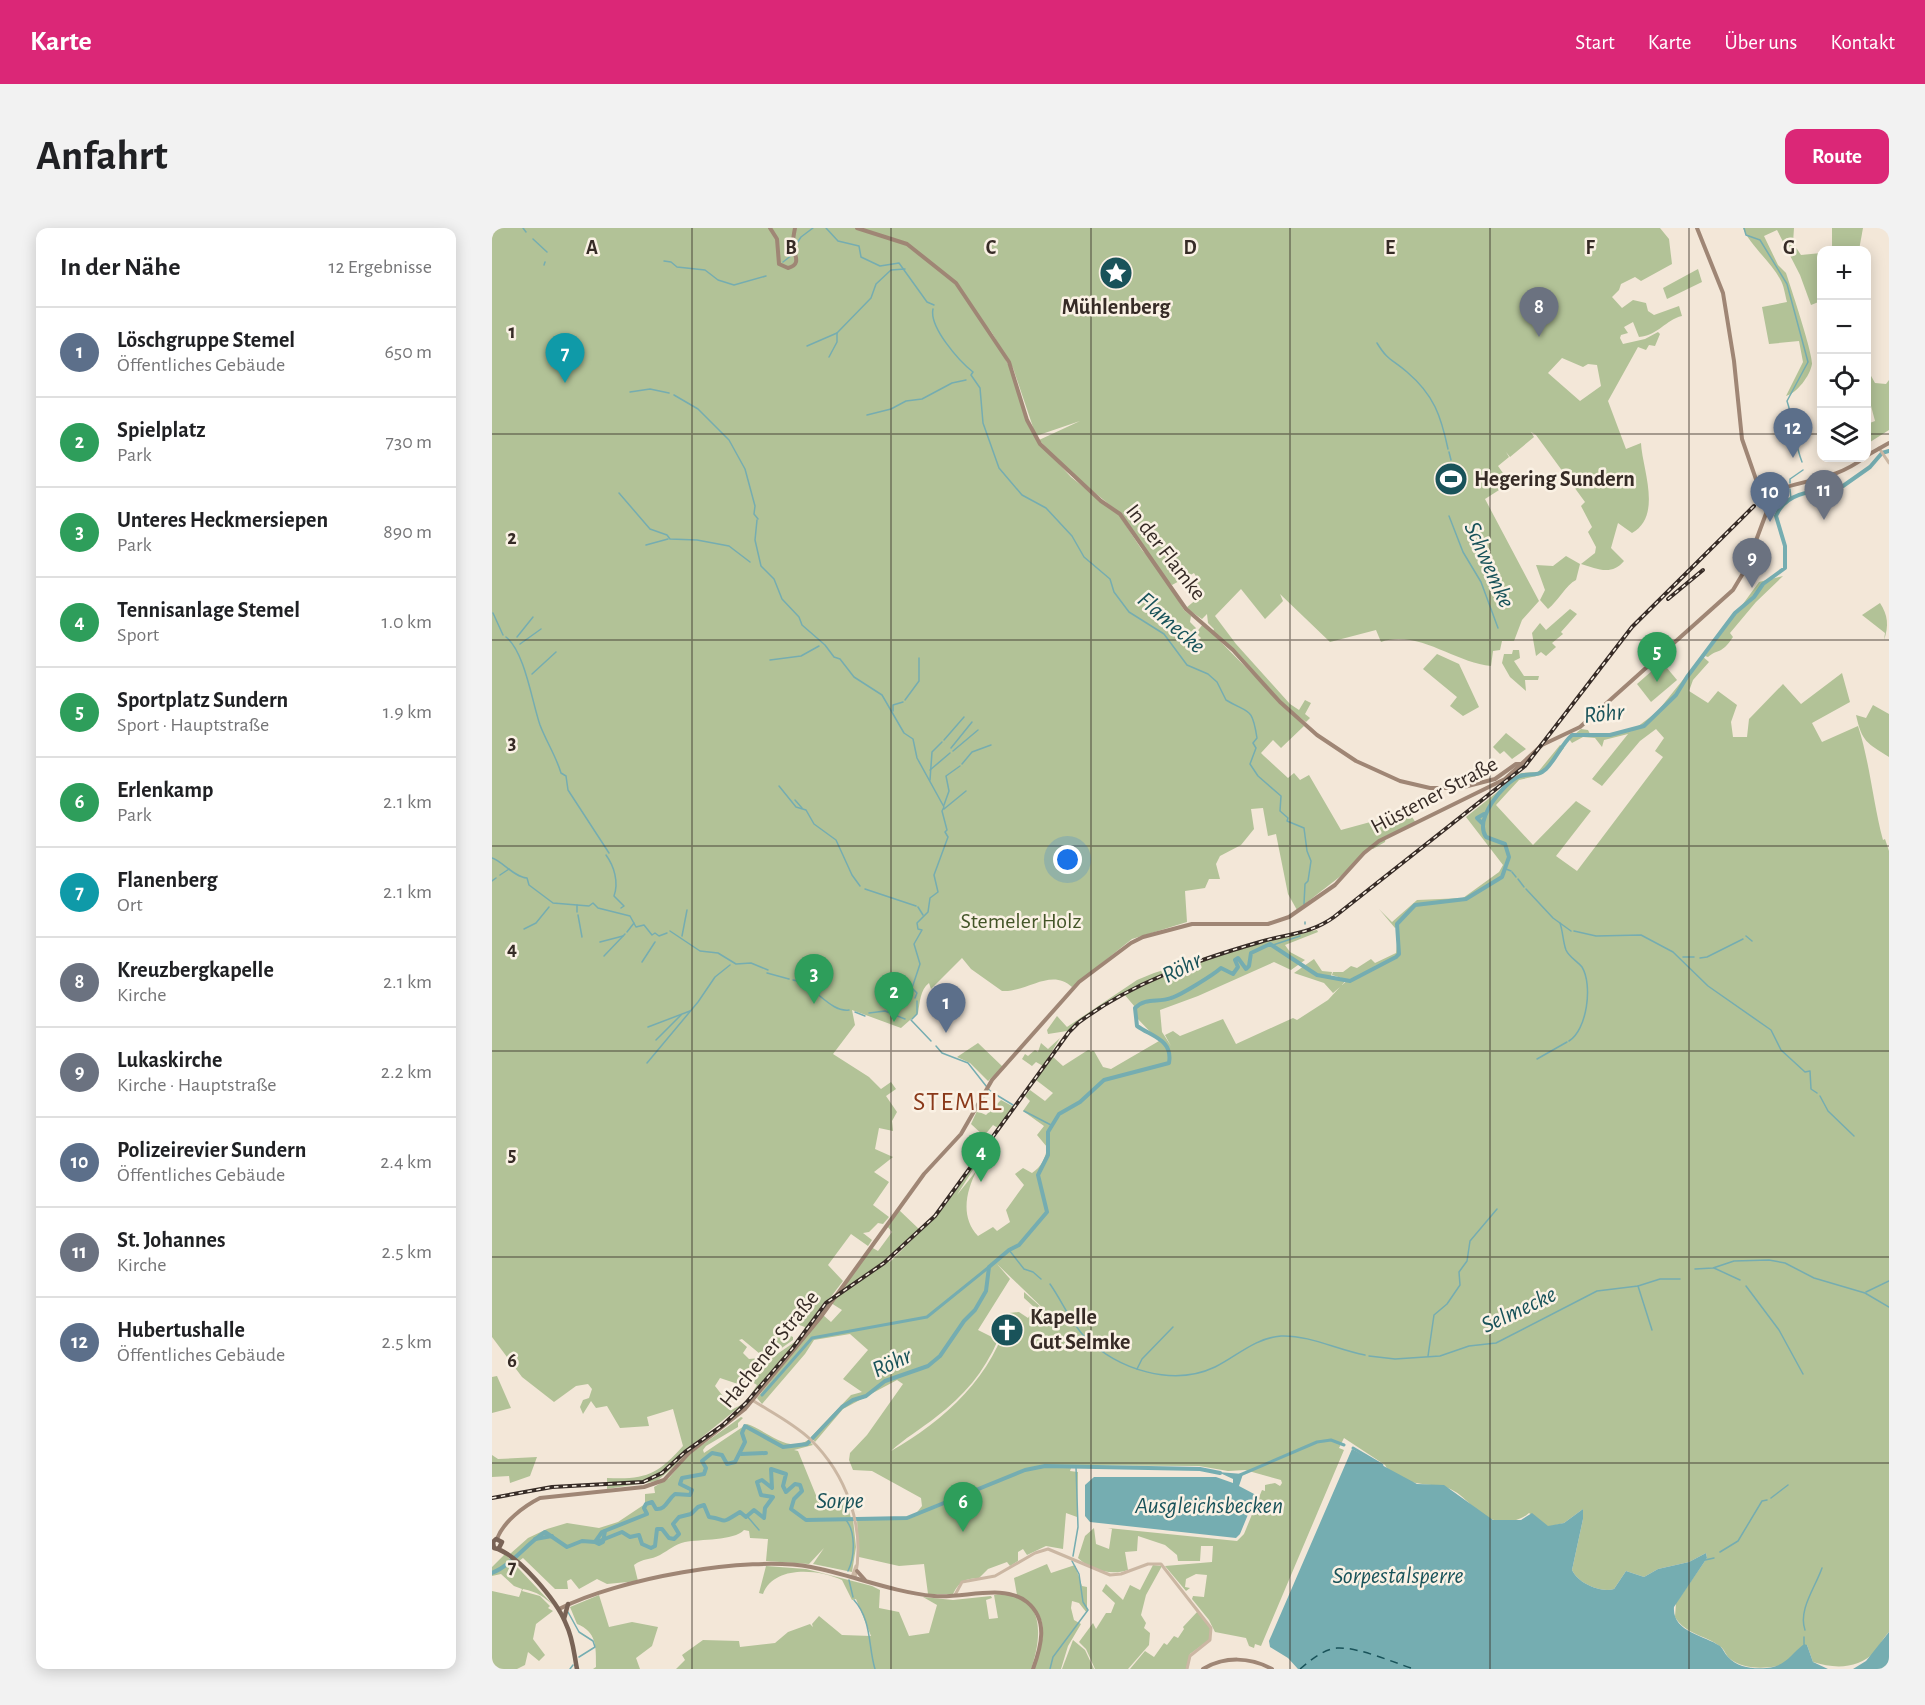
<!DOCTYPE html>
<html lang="de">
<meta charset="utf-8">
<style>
:root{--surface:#fff;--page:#f2f2f2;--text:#202124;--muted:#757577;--line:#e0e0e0;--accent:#db2777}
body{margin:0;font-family:"Alegreya Sans",sans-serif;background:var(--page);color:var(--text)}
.controls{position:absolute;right:18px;top:18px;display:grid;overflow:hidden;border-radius:12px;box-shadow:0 3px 15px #0003}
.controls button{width:54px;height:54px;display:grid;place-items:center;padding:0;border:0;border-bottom:2px solid var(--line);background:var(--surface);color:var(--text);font:30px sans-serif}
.you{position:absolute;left:576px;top:632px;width:21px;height:21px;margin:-15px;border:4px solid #fff;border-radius:50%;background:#1a73e8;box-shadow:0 0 0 9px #1a73e833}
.badge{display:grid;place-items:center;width:39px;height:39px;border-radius:50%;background:var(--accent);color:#fff;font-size:20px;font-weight:700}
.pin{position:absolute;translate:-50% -50px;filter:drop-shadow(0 2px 3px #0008)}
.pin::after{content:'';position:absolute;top:32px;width:21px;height:18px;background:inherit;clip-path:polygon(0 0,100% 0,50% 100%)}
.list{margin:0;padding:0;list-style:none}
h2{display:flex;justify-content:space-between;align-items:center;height:78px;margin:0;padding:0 24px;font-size:26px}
h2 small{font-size:20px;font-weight:400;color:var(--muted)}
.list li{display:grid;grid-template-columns:39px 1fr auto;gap:18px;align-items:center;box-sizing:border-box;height:90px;padding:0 24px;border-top:2px solid var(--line)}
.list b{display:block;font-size:22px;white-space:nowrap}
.list p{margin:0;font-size:20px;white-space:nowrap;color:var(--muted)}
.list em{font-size:20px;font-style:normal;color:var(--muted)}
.icon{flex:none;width:33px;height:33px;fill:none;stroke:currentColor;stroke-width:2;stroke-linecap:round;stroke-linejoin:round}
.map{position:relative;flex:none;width:1397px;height:1441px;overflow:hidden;border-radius:12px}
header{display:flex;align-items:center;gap:36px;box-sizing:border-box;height:84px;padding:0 30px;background:var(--accent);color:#fff}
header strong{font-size:28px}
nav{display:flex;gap:33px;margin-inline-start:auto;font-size:21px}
.intro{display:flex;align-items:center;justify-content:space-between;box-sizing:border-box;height:144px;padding:0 36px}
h1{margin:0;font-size:42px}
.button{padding:15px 27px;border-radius:12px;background:var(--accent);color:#fff;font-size:21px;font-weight:700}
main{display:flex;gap:36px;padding:0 36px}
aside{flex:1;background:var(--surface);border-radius:12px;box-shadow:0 3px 15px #0003}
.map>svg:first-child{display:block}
</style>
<header>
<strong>Karte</strong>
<nav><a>Start</a><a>Karte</a><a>Über uns</a><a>Kontakt</a></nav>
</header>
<div class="intro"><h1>Anfahrt</h1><a class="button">Route</a></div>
<main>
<aside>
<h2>In der Nähe<small>12 Ergebnisse</small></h2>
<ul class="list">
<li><span class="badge" style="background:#5c6f8a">1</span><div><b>Löschgruppe Stemel</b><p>Öffentliches Gebäude</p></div><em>650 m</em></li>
<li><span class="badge" style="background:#2e9e5b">2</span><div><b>Spielplatz</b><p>Park</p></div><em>730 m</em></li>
<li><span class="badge" style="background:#2e9e5b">3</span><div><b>Unteres Heckmersiepen</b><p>Park</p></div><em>890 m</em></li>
<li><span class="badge" style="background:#2e9e5b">4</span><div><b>Tennisanlage Stemel</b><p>Sport</p></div><em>1.0 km</em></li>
<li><span class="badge" style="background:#2e9e5b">5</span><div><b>Sportplatz Sundern</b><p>Sport · Hauptstraße</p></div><em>1.9 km</em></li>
<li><span class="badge" style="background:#2e9e5b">6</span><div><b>Erlenkamp</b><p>Park</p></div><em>2.1 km</em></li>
<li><span class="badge" style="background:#0f9aa8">7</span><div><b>Flanenberg</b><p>Ort</p></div><em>2.1 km</em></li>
<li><span class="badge" style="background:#6b7280">8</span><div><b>Kreuzbergkapelle</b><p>Kirche</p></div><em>2.1 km</em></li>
<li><span class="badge" style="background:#6b7280">9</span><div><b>Lukaskirche</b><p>Kirche · Hauptstraße</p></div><em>2.2 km</em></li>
<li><span class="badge" style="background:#5c6f8a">10</span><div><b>Polizeirevier Sundern</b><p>Öffentliches Gebäude</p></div><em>2.4 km</em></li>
<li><span class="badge" style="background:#6b7280">11</span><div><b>St. Johannes</b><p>Kirche</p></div><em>2.5 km</em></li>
<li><span class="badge" style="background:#5c6f8a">12</span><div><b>Hubertushalle</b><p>Öffentliches Gebäude</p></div><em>2.5 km</em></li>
</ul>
</aside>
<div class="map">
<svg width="1397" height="1441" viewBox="0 0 1397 1441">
<rect width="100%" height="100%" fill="#f3e7d8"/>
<g fill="#b2c297" fill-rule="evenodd">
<path d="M0,0H1168L1177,11L1180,36L1149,53L1143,49L1129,56L1127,62L1120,69L1130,80L1141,72L1154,75L1156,83L1162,87L1187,78L1190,88C1173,92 1167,107 1147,109L1141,94L1132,99L1136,105L1129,107L1128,110L1131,116L1153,111L1166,104L1168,106L1163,118L1157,117L1154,122L1146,119L1116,173L1134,221L1149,215C1150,240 1171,288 1140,305L1126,295L1119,320L1132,333C1120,348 1105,341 1089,336L1103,325L1104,319L1096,304L1100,299L1089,278L1093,274L1044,207L1039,204L1042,209L1018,229L1014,224L1017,229L1006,238L1018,255L993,271L1047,373L1030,392L1022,413H1010L1008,422L1001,423L999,438C963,435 926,401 889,414L884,402L838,414L788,366L791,373L773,391L749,361L723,388L744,416L798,476L807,482L813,472L819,475L813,486L818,490L814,494L793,478L746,425L721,403L722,401L716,395L715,386L710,391L694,380L706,370L697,356L705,350L702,345L680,357L672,349L692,382L699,388L698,394L704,400L700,405L692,399L688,404L699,415H704L709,410L704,405L711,396L812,498L789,520L781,512L769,525L772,528L796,550L802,545L808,552L817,547L849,602L882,593L920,589L924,595L894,608L893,614L881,621L877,620L850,647L805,682L796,666L784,606L776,608L771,580L759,581L762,601L749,617L728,628L724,636L728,651H717L713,660L693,663L695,694L640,711L580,759C559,739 534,765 510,763L479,741L470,730L439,761L437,755C428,762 428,774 426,785L409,800L360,782L363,797L341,826L377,849L389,861L399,854L404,861L394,868L405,884L400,893L401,903L387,900L383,921L401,929L382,944L397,954L381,977L397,989L391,996L386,995L377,1004L371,1005L380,1012L376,1018L359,1006L336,1037L351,1053L312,1104L313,1099L296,1093L287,1103L301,1109V1112L274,1131L250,1111L247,1112L255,1119L251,1125L257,1131L268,1130L275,1133L307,1111L258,1168L265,1157L255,1151L249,1157L228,1150L223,1158L241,1181L251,1176L189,1226L185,1236L165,1253L115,1261V1250C154,1252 166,1246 191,1218L181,1181L155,1189L157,1198L128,1200L115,1178L104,1180L99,1173L91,1186L88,1179L91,1172L97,1170L100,1161L96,1156L84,1158L62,1174L30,1149L0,1109ZM497,100L521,140L544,208L588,193L547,212L576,243L629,286L664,337L650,322L627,287L579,249L544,211L536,197L519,142ZM1070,130L1091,139L1096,136L1105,137L1109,158L1088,173L1056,145Z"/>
<path d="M1251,0H1302L1301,15L1309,27L1329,25V73L1319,77L1308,47L1285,2L1272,8L1286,37L1294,45C1299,60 1321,126 1320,136C1318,148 1305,165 1294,168L1311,134L1307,113L1277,116L1270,79L1295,74C1293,67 1292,57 1288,51C1279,34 1257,16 1251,0Z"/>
<path d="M1340,0H1371L1367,22H1340Z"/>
<path d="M1206,41L1210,54L1175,71L1171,60Z"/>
<path d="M1374,139L1383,155L1394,156L1397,152V202L1375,216V196L1383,193L1379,178H1375Z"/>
<path d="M1074,328L1088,336L1084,352C1074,357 1066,373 1056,381L1048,372L1053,362L1044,337L1061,338Z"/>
<path d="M1291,348L1264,374L1238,405L1241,409C1229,427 1227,420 1216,429L1213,428L1267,354Z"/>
<path d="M1388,375C1396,387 1397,398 1392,412L1393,405L1370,387Z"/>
<path d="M1078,381L1085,386L1069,404L1071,406L1060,415L1064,419L1054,428L1049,424L1044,428L1040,405L1048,395L1054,402Z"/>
<path d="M1021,422H1027L1028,430L1022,433L1032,448H1047L1046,452H1033L1034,463L1018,449L1010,435L1012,426H1020Z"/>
<path d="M945,426L967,436L987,479L971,488L958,478L965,469L931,441Z"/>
<path d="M1210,428L1217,434L1201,452L1197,463L1216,475L1226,463L1245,477L1239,494L1241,509H1255L1257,491L1291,456L1309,476L1350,445L1358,474L1320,495L1330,514L1366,498C1378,535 1381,575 1391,612L1393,611L1397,623V1404C1391,1410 1388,1417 1383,1424C1366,1441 1343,1441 1321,1434L1315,1417C1303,1421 1299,1434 1286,1438C1269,1441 1250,1441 1237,1430C1234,1427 1232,1421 1229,1419C1214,1407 1194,1407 1183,1389L1184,1375L1215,1330L1214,1325L1197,1334L1166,1341L1152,1349L1134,1343L1122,1361C1108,1365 1086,1355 1080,1342L1091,1291V1281L1072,1295L1056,1299L1037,1285C1028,1293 1014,1296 1002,1292C984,1287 974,1267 956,1260C937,1254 903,1259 893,1237L852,1210L847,1220L852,1222L769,1418L763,1416L762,1420L757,1418L754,1410L723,1404L717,1392L700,1371L701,1368L712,1369L715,1347L704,1346L694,1351L693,1359L698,1360L694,1363L673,1338L720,1334L721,1318H709L708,1333H686L685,1327L673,1317L646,1308L645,1323L633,1324L636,1342C619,1348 599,1342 586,1330L593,1308L602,1300L604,1316L617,1321L620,1301L616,1300L745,1313L752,1306L770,1262L773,1263V1257L783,1255L788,1258L790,1255L789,1252L753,1242L736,1243L707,1238L553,1237L532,1241L473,1266L533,1243L553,1239L579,1240L578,1243L586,1244L585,1289L574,1285L571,1321L554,1318L535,1327L531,1321L526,1324V1333L518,1338L515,1334L496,1341L487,1350C472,1351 468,1353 461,1366H436L432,1336L407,1338L367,1329L365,1292L422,1288L430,1278L429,1270L380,1243L361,1242L357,1232L358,1225L375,1207L411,1156L405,1152L351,1181L323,1214L319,1209L359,1167L370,1164L351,1151L376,1122L358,1106L322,1112L313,1126L270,1176L265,1170L331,1087L339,1094L350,1082L339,1075L379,1019L386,1023L400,1004L395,998L407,982L428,1002L395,1031L398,1034L451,980L496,918L465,967L485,942C474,963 468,989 486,1008L501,999L505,1003L518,994L514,982L532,957L523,946L531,940L540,945C549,939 554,930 555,919L545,907L552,898L531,883L538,873L533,868L538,862L553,873L561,865L544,852L560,828L571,838L596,822L602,823L611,839L619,841L667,813L643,788V779L632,766L575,803L556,806L555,802L565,788L575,799L645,752L662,745L772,711L825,702L826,704L793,717L798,724L813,732L799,742L782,734L706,768L668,782L670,804L679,818L673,807L681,803L688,808L731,791L744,816L801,790L805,792L836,772L848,759L841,765L832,755L802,745L822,731L830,743L840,744L839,748L854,752L850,757L856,752L840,747L841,744H851L859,738L865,740L879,731L883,735L904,725L907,697L903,700L887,681L900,694L925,672L971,670L1007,644L1011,637L974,589L1029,545L1046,544L1068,517L1072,520L1049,547L1027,552L1004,577L1041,617L1084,573L1099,583L1064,628L1085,643L1171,529L1163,523L1172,510L1164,501L1148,513L1110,558L1100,551L1136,506L1112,512L1110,519L1103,510L1091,509L1080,515L1077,511L1089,501L1096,502L1098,506L1120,505L1142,501L1137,505L1165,484ZM505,1036L558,1087L532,1064V1070L543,1080L536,1090L527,1084L517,1085C503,1147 452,1193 399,1223C412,1211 430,1200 444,1189C472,1168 492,1144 506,1112L486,1102L518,1051Z"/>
<path d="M1170,434L1185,452L1159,474L1145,456Z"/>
<path d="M1381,477L1397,486V529C1375,515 1370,514 1364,487L1374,490Z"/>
<path d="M1014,505L1034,521L1020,531L1012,523L1008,526L1001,519Z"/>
<path d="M568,810L551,838L544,834L540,838L530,831L533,826L536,828L543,822L546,824L549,815L556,821Z"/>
<path d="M486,815L511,839L496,853L478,835L465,829Z"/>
<path d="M509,872L522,879L506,900L501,897L492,908L479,896L485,883L494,887Z"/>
<path d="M5,1148L19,1180L0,1185V1149Z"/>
<path d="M249,1189L251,1190L246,1195V1199L214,1218L211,1222L212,1225L255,1196C274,1202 296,1226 316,1212L321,1217L302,1222L306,1223L330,1282L354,1274L359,1290L338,1292L361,1291L364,1319L360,1344L321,1336L332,1320L317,1336L274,1333L276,1311L258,1310L257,1303L252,1302C242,1313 208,1311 193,1314C183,1316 177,1322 168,1327C159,1332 151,1330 142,1337L146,1353L115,1356L105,1351L87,1361L79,1351L75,1353L76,1361H63L31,1330L27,1333L18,1326L36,1310L55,1301L75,1295L107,1300L126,1294L153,1276V1266L163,1265L162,1259L177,1250L196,1227Z"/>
<path d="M0,1227L6,1231L45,1229L38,1248L18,1255L17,1248L0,1249Z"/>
<path d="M13,1326L62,1378C52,1369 46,1364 31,1361L30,1363L48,1368L58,1378L56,1380L61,1383L44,1396L41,1411L53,1427L47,1433L36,1424L33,1437L25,1441H0V1363L27,1369L30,1361L22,1358L9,1346L0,1348V1339Z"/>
<path d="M555,1336L559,1345L583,1337L590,1358L595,1359V1385L587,1375L580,1373L579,1380L582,1392L589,1396L576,1418L569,1441H542L551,1408L550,1394L547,1387L525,1367L522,1350Z"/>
<path d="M661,1337L670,1338L654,1367L649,1387L654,1395L652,1400L658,1405L657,1417L636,1441H603L594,1421L587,1414L601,1395L604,1401L614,1385H619L623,1375L610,1363L614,1356L631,1372L638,1357L648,1362Z"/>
<path d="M274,1338L314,1341L380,1358L388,1362L387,1380L407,1384L417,1408L437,1405L445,1377L431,1369L461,1372L499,1368L500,1370L494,1372L497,1391L506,1390L502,1367C553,1362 551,1407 539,1441H184L193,1432L190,1427L211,1412L247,1413L248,1419L283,1415L296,1404L318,1396L321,1399L320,1396L327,1388L350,1407L379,1408L364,1371L360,1372L350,1352C326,1341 282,1337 271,1366L267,1365Z"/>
<path d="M107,1367L117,1399L140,1394L166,1399L160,1418L144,1430L148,1441H101L104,1439C104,1419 105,1404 85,1396L78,1379Z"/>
<path d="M706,1383L719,1400L717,1412L698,1426L694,1441H638L653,1423L662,1429L672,1415L675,1417L682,1408L686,1410L692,1401L691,1399Z"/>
<path d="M581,1412L593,1422L602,1441H570Z"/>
</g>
<g fill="#75adb1">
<path d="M860,1221L925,1256L952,1257L1001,1292H1029L1040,1285L1056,1298L1072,1295L1091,1281V1291L1080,1342C1086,1355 1108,1365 1122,1361L1134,1343L1152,1349L1166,1341L1197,1334L1214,1325L1215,1330L1182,1379C1180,1404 1212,1407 1228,1418C1231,1421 1233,1426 1236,1429C1246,1440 1261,1441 1275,1440C1294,1438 1298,1427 1312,1416L1315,1417L1321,1434L1336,1441H806L796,1430L778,1419L777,1413Z"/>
<path d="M726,1244L751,1246L747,1258L764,1267L748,1306L744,1310L598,1294L593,1288V1257L602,1249H724L741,1255V1251Z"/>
<path d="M1397,1404V1441H1361L1374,1433Z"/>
</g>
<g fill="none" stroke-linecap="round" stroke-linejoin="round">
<g stroke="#75adb1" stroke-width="1.5">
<path d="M31,0L34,4"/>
<path d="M334,0L346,13L367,18L369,29L388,38L407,35L435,74L442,77"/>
<path d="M1252,0L1254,7L1268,12L1295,56L1316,134L1295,173C1302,194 1302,214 1310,234"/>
<path d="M41,11L55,24"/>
<path d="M303,18L309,9L321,0"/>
<path d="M172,33L179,34L185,39L213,42L226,52L242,57L274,48"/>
<path d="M291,34L300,27"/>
<path d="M52,37L53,34"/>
<path d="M441,81C437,99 467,133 481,144L479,147L488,160L491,195L507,240L530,267L554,280L580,308L592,329L618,351L622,364L637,384L672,406L695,437L716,446L725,454L734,472C757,486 760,478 765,510L761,515L764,520L758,536L766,548L789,568L788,583L796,590L795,593L812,600L815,623L819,633L816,653L813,656L812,676"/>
<path d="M885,115C896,133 900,131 915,144C942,167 949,188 956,221"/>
<path d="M315,118L345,105L379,70L384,56L399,42L413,41"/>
<path d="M337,129L345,114V105"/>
<path d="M138,164L158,161L177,165"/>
<path d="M182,167L206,181L237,212L253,241L263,278L262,286L266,291"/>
<path d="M375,187L399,181L414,173L430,171L460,155L474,152"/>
<path d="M957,224L959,232"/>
<path d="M1298,255V251L1311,242"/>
<path d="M1298,261L1299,271"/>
<path d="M127,265L158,301L175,307L178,311L205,312L237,318L258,334"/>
<path d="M957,288L971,324L989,354L1006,400"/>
<path d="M265,292L263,312L269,338L282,351L290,371L307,389L310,397L333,417L342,429L348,431L362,449L390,467L412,505L421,511L425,530L452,579L450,583L455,602L453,604L456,609L442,647L446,664L438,670L436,684L425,695L426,701L430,702L422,716L428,736L420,760L425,765L423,770"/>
<path d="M154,317L176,311"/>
<path d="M1,385L11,407"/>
<path d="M14,409C33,424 40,474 48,497C54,513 64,528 69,545L74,548L76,562L117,625"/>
<path d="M25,409L41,389"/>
<path d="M28,416L49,401"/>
<path d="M278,432L309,428L327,418"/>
<path d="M40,446L64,424"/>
<path d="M413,472L427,453V430"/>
<path d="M401,483V477L411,474"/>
<path d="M452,512L472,489"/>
<path d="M459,520L480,494"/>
<path d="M461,523L486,502"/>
<path d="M470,536L480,524L499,517"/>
<path d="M438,542L458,525"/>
<path d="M438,552L440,524L450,514"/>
<path d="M287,558L304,579L314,582L322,596L344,612L360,647L368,658"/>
<path d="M303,572L310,580"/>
<path d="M452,577L457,563L454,548L468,538"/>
<path d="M452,581L474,563"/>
<path d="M114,627C122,638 127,654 122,668L132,678L129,680"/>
<path d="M0,630C10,633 22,649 35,650L37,657L61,675L97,678L101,675L106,680L138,688L144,699L152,697L160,707L163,705L167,708L175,705"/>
<path d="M1014,641L1019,643"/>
<path d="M1020,644L1024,649"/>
<path d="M8,647L17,641"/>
<path d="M1026,651L1032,659"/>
<path d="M0,653L4,650"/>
<path d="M373,661L424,678"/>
<path d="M1034,661L1061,690L1079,703"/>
<path d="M85,677V684"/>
<path d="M426,679L431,687"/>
<path d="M86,687L90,709"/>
<path d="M1068,695C1071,704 1071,714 1074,722C1077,729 1085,733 1090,739C1101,757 1095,802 1077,813"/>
<path d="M813,696V694"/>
<path d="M32,701L44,695L57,679"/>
<path d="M178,703L208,723L226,725L244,736L259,735L276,742"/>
<path d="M1082,703L1104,708L1149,707L1181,724L1216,758L1279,802L1289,822L1313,844L1318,843L1319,861L1325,865"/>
<path d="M135,704L142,695"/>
<path d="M190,708L195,682"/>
<path d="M1254,708L1260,713"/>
<path d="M108,714L131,708"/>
<path d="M781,717L808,708"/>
<path d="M112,728L133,706"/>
<path d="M1191,729H1202"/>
<path d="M1208,730L1215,729L1251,711"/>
<path d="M150,734L163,714"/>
<path d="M275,745L297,751"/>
<path d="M301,752C322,756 338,785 357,782"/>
<path d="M363,784L373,788"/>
<path d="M377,785L393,783L413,791"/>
<path d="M420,791L425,786V773"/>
<path d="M419,792L439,813"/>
<path d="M156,799L198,783"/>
<path d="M164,812L189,787"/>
<path d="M444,818L450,825L476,835L498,863L521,877"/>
<path d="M1045,831L1075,814"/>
<path d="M155,835L206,774L223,749L238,737"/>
<path d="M1328,868L1336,883L1362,908"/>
<path d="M532,883L559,897"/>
<path d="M517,1022L532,1041L541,1044L549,1051"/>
<path d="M1222,1040L1248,1052"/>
<path d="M1203,1041L1221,1040L1242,1033L1277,1032L1293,1035L1322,1050L1373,1065L1397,1079"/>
<path d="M558,1056C570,1073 579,1095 593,1109C626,1142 681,1159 723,1139C745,1128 763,1110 789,1108C818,1107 845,1122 873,1127"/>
<path d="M1146,1058L1160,1102"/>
<path d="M1254,1058L1287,1102L1311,1146"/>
<path d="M1374,1064L1397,1053"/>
<path d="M877,1128L903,1131L948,1128L977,1118L1004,1115L1105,1063L1146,1058L1168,1051H1188"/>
<path d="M936,1128L942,1087L955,1076L968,1057L967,1044L975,1033L978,1013L1005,981"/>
<path d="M645,1141L650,1131L681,1099"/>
<path d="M1279,1270L1296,1257"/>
<path d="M255,1288L267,1302"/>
<path d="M353,1291C364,1302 363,1329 356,1343"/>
<path d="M1228,1324L1246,1313L1270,1273L1275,1272"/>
<path d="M581,1328L586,1299L584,1239"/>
<path d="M1213,1332L1222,1330"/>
<path d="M357,1352L361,1369"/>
<path d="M362,1372C380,1392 376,1418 383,1441"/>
<path d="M76,1384L87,1404L101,1413L103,1419L87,1429"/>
<path d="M1313,1402C1306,1382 1323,1360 1330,1340"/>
<path d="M1312,1416V1409"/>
<path d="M78,1441L81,1437"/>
<path d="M558,1441L561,1429L596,1382L591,1374L587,1346L580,1333"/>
</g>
<g stroke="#75adb1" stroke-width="3">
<path d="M270,1167L320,1110L435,1089L497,1039"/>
<path d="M861,1220L890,1237"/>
<path d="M748,1247L825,1214L839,1212L852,1217"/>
</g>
<g stroke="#75adb1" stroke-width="4">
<path d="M1351,258L1378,239L1390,225L1397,223"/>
<path d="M990,595L985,590L992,586"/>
<path d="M249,1226L274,1225"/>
<path d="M43,1311L60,1308"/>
<path d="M103,1314L107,1316L111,1314L113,1303"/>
<path d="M105,1314L130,1304L138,1309L147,1307L150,1316L159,1320L163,1318L165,1301H170L177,1310L182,1311L187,1306L181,1296L187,1289L199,1286L206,1279L212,1277L217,1289C236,1291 226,1298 248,1284L254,1289L262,1282L272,1290L273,1280L281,1269L269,1267L265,1254L270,1252L280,1260L279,1241L294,1246L291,1258L294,1264L303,1256L308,1257L310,1263L302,1271L299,1281L314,1292L415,1290L533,1242L553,1238L708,1241L728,1245"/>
<path d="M0,1345C20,1337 34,1316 53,1304L75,1319L90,1313L103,1314L110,1304L155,1286L152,1280L154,1276L160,1274L164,1281C174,1282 175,1272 183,1266L198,1267L200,1262L188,1256L190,1250L212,1246L214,1240L210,1233L220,1225L230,1227L235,1236L243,1234L253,1214L250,1205L253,1198L291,1219L315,1216L350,1179L361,1172L374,1168L393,1153L436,1138L448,1128L472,1093L483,1082L494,1063L497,1039L517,1022L527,1017L555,984L546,947L556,927V904L567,886L588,874L612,852L677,835C681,812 661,809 645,798L643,780C654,769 666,775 679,770C689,767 721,747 729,740L741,746L746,739L743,732L746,730L754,741L757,738L759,725L778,716L825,747L858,753L904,729L907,726L905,696L923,677L974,671L1010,649L1017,629L1013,616L994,609C982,591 1011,555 1028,548C1037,545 1046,549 1054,541C1064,531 1069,517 1080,507H1118L1152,498L1184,467L1195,449L1243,385L1262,369L1271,356L1293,340V318L1284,288C1294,263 1323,263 1345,261"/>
</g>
<path stroke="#19535a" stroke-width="1.5" stroke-dasharray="8 6" stroke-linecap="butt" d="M808,1441C819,1432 830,1422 845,1420C867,1419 900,1434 922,1441"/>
<g stroke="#cbb7a3" stroke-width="3">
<path d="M1387,220L1397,235"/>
<path d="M260,1172C279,1184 301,1195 318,1211C354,1246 374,1299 363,1350"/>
<path d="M360,1349L364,1338"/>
<path d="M463,1367L470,1354L503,1348L543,1325L556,1321L618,1347L629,1346L656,1336H669L719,1400L718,1412L698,1428L695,1441"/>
</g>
<g stroke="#9f8675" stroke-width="4">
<path d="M278,0L285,11L287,36L296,40C311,36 301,26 301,15C301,10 302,5 303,0"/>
<path d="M365,0L415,16L464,55L517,134L535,192L548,216L609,273L628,286L694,381L741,422L788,474L825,507L864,533L908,553L938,560H968L1003,551L1024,536H1029"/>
<path d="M1374,228L1397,215"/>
<path d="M1271,269C1308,249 1337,256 1372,230"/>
<path d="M5,1311C11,1294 32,1278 48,1270L152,1259L172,1252L197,1225L253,1181L328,1090L432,946L469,906L500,852L587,754L639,715L651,709L700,696H776L797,689L843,657L872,625L887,613L1013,551L1050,517L1088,499L1241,362L1253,342L1275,283L1250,211L1242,133L1231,65L1205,0"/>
<path d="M365,1343L373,1352"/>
<path d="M67,1381C125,1351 255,1327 319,1339C360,1347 400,1364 442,1368C471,1371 511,1355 535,1374C557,1392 549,1419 541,1441"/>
<path d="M711,1441C733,1428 758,1429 780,1441"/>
</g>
<g stroke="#796356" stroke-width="4.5">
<path d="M7,1320L10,1314L4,1311L1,1314L2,1320C25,1325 65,1373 74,1396C81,1410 82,1426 85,1441"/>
<path d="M72,1391L76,1376"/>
</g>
<defs>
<g id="rail">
<path d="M1176,371L1211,342"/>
<path d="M0,1270L60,1259L151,1254L170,1245L193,1224L231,1197L254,1175L300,1121L334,1075L392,1035L443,988L577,804L586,795C639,755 705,732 768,714C794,706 819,706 842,689L1033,538L1140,399L1262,278"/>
</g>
</defs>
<use href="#rail" stroke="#362b26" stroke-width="4"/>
<use href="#rail" stroke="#faf1e4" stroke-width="1.5" stroke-dasharray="4.5" stroke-linecap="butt"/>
</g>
<path fill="none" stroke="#362b26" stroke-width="1.5" stroke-opacity="0.55" d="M200,0V1441M399,0V1441M599,0V1441M798,0V1441M998,0V1441M1197,0V1441M0,206H1330M1374,206H1397M0,412H1397M0,618H1397M0,823H1397M0,1029H1397M0,1235H1397"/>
<defs>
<symbol id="sight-disc" viewBox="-11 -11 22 22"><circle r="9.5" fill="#19535a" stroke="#faf1e4"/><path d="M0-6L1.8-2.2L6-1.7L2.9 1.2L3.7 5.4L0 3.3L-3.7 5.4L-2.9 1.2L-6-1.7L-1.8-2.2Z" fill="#fff"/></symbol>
<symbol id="stadium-disc" viewBox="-11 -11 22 22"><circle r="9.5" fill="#19535a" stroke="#faf1e4"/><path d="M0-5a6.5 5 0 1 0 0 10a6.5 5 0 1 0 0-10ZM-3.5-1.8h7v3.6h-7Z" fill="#fff"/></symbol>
<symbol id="church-disc" viewBox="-11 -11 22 22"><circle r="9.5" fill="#19535a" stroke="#faf1e4"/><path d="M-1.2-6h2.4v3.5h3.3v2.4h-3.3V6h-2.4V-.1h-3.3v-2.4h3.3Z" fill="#fff"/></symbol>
</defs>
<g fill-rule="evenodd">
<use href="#sight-disc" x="605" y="26" width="38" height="38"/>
<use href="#stadium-disc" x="940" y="232" width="38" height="38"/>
<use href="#church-disc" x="496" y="1083" width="38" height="38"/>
</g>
<g text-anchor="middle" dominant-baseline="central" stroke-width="5" stroke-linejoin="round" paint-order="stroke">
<g font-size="22" font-weight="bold" fill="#362b26" stroke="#faf1e4" text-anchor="start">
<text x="624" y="79" text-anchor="middle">Mühlenberg</text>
<text x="982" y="251">Hegering Sundern</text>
<text x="538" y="1089">Kapelle<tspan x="538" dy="25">Gut Selmke</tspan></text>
</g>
<g font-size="22" fill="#362b26" stroke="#faf1e4">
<text transform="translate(674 324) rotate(52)">In der Flamke</text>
<text transform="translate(942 567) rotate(-28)">Hüstener Straße</text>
<text transform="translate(277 1121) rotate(-51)">Hachener Straße</text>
</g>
<g font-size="22" fill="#435528" stroke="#faf1e4">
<text x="529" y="693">Stemeler Holz</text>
</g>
<g font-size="24" font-style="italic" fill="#19535a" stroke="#faf1e4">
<text transform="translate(997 337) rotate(66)">Schwemke</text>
<text transform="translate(679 395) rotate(41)">Flamecke</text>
<text transform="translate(1112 486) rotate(-6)">Röhr</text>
<text transform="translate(690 740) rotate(-27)">Röhr</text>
<text transform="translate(1027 1082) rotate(-25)">Selmecke</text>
<text transform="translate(400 1135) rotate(-25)">Röhr</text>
<text x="348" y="1273">Sorpe</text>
<text x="717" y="1278">Ausgleichsbecken</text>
<text x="906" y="1348">Sorpestalsperre</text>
</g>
<g font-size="26" letter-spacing="1.5" fill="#8a391a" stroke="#faf1e4">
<text x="466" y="874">STEMEL</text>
</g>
</g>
<g font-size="20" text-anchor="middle" font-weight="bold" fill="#362b26" stroke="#faf1e4" stroke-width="5" stroke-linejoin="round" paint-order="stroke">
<text x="100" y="26">A</text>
<text x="299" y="26">B</text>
<text x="499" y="26">C</text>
<text x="698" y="26">D</text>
<text x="898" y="26">E</text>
<text x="1098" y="26">F</text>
<text x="1297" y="26">G</text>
<text x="20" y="110">1</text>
<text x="20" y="316">2</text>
<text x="20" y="521">3</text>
<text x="20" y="727">4</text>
<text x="20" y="933">5</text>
<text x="20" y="1139">6</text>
<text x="20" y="1345">7</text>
</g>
</svg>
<div class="controls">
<button>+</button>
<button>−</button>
<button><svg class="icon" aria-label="locate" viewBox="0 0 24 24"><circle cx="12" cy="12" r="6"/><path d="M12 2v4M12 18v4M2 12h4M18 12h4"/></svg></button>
<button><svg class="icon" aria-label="layers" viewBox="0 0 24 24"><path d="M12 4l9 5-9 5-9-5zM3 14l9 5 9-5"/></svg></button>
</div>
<div class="you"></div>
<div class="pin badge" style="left:454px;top:805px;background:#5c6f8a">1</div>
<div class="pin badge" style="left:402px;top:794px;background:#2e9e5b">2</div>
<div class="pin badge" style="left:322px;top:776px;background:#2e9e5b">3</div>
<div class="pin badge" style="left:489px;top:954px;background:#2e9e5b">4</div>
<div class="pin badge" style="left:1165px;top:454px;background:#2e9e5b">5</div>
<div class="pin badge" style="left:471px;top:1304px;background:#2e9e5b">6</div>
<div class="pin badge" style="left:73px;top:155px;background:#0f9aa8">7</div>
<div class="pin badge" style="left:1047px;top:109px;background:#6b7280">8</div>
<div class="pin badge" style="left:1260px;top:360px;background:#6b7280">9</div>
<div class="pin badge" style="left:1278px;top:294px;background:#5c6f8a">10</div>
<div class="pin badge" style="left:1332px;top:292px;background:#6b7280">11</div>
<div class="pin badge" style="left:1301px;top:230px;background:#5c6f8a">12</div>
</div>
</main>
